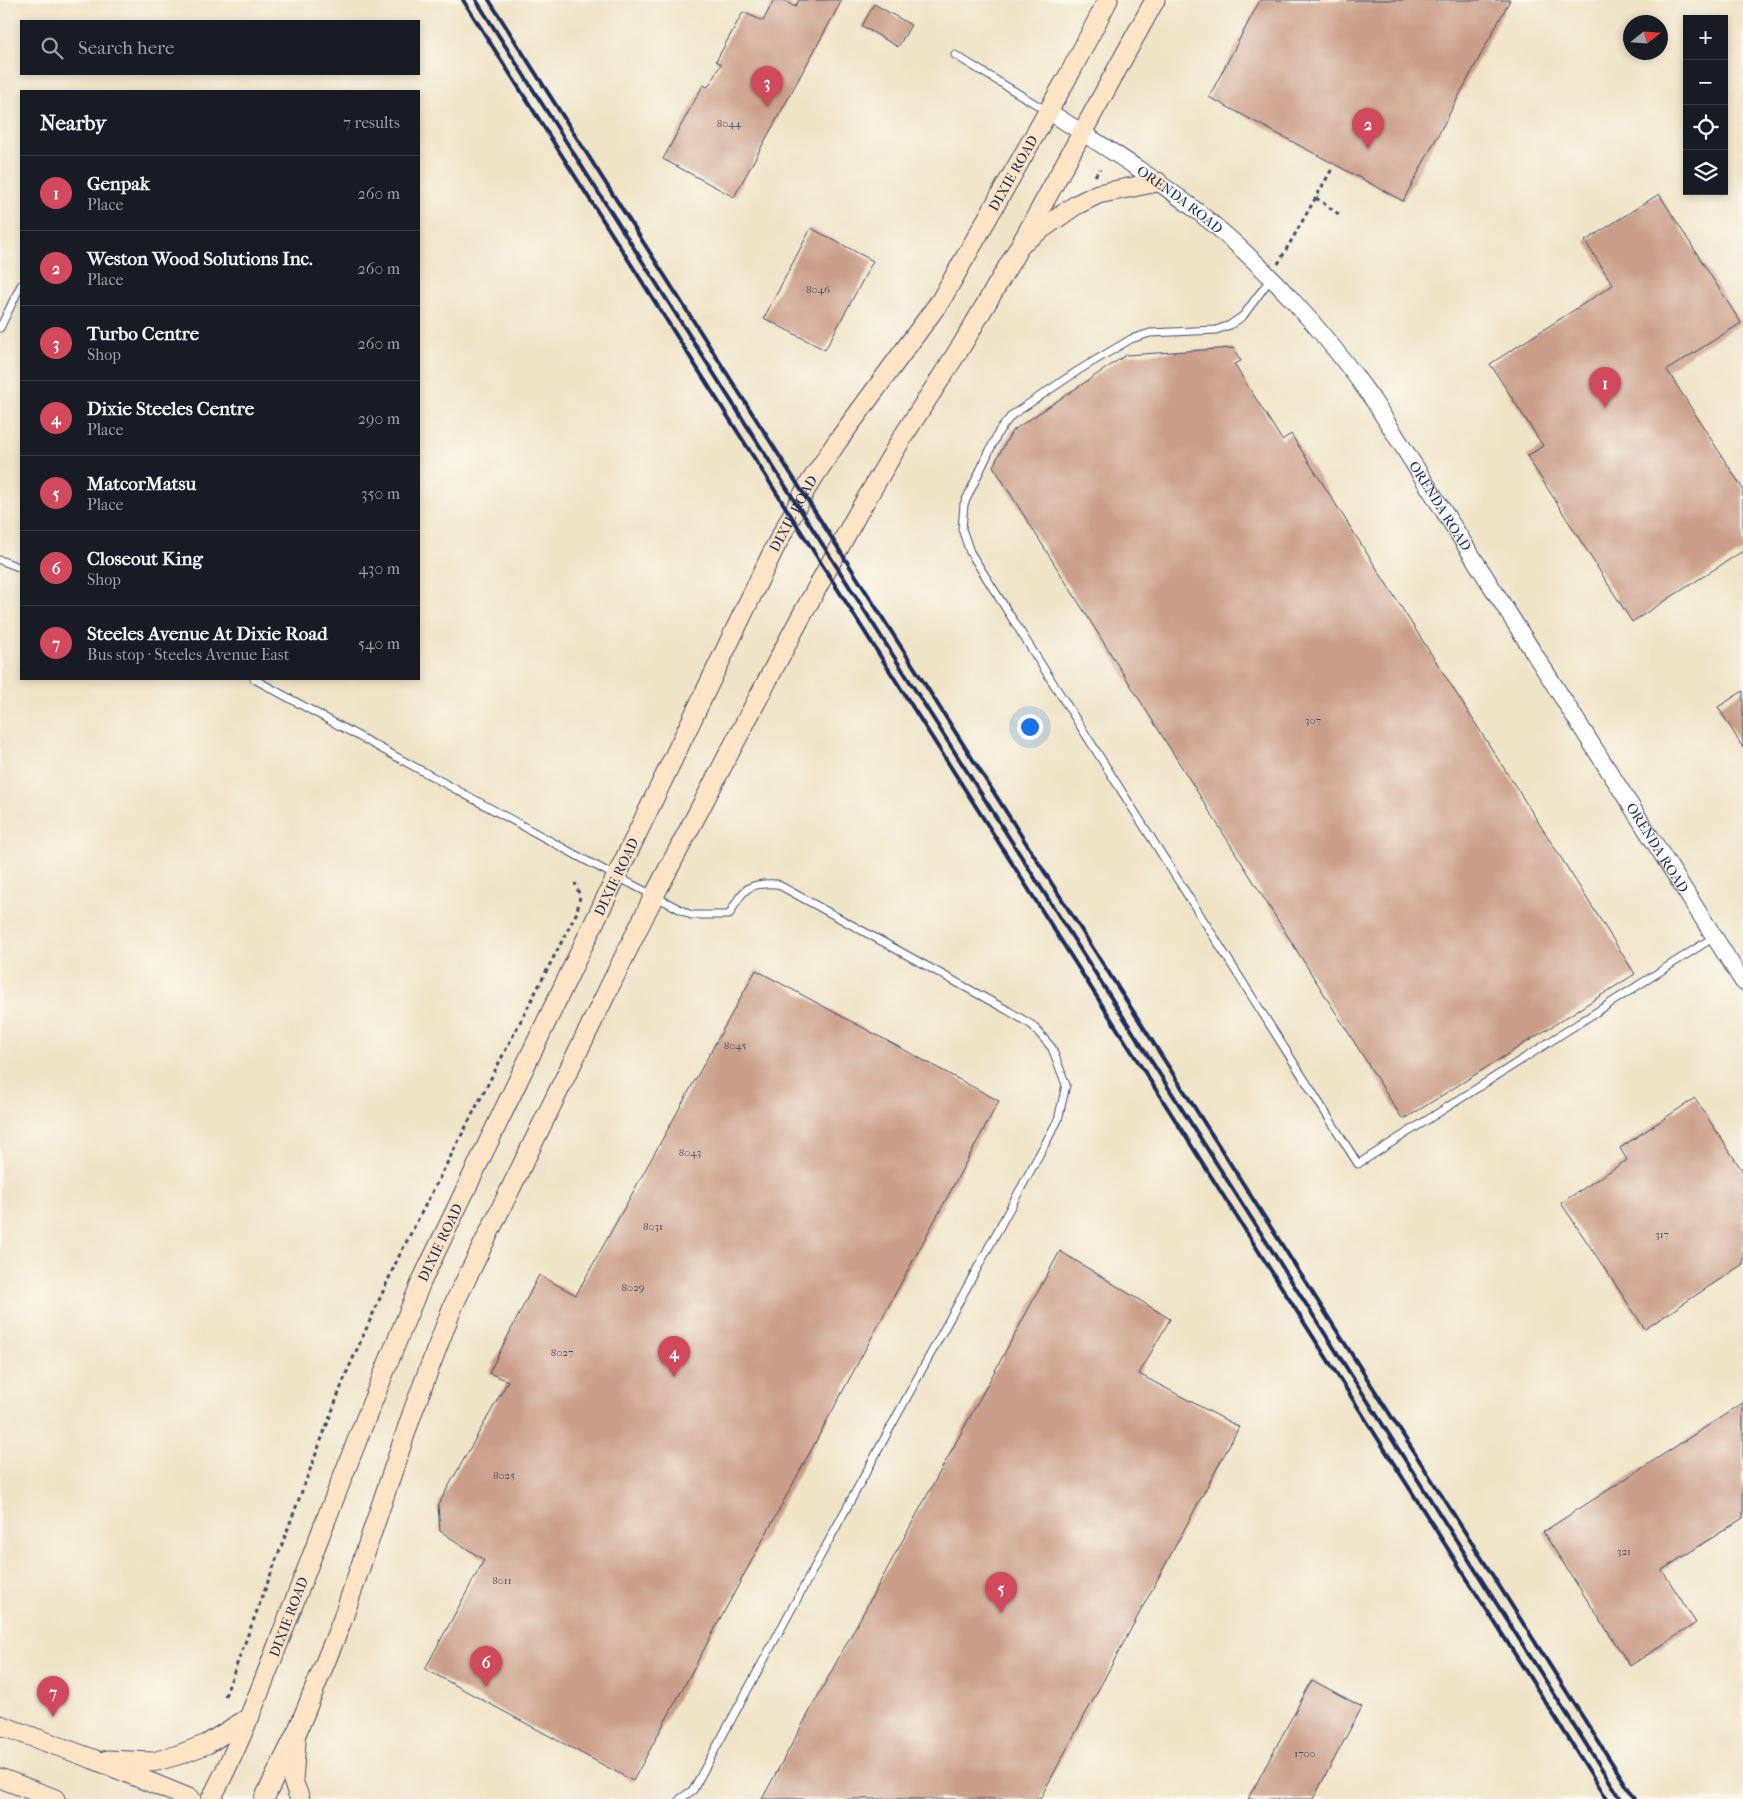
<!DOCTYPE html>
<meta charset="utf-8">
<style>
:root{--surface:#171b24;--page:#242831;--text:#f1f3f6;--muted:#9ea1a6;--line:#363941;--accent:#d1495b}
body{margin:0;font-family:"IM FELL French Canon",serif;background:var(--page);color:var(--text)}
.controls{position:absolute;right:15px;top:15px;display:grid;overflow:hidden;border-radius:0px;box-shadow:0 2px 8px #0003}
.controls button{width:45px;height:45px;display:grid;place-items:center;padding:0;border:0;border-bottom:1px solid var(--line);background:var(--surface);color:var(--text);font:25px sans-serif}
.compass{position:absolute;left:1623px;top:15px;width:45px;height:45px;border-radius:50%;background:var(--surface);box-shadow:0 2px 8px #0003;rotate:73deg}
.you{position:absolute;left:1029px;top:726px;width:18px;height:18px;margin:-12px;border:4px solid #fff;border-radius:50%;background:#1a73e8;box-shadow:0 0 0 8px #1a73e833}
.badge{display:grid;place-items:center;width:32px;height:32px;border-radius:50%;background:var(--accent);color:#fff;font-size:16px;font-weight:700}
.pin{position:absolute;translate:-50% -41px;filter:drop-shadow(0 1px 2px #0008)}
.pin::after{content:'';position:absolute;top:26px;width:18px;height:15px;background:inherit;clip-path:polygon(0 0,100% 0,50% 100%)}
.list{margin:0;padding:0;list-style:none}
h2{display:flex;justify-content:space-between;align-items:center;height:65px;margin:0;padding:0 20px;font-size:21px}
h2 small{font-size:16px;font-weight:400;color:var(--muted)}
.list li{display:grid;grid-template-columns:32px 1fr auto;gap:15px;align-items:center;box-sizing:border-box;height:75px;padding:0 20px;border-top:1px solid var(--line)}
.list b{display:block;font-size:19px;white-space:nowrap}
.list p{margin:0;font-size:16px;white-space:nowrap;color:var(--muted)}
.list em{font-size:16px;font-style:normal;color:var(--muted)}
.icon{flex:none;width:28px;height:28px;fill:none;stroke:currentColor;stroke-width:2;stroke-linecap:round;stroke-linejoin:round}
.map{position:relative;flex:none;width:1743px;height:1799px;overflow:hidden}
.search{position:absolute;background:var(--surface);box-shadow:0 2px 8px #0003;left:20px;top:20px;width:400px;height:55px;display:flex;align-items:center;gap:12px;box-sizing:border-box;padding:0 18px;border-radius:0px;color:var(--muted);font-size:19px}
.panel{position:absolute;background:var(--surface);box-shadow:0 2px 8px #0003;left:20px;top:90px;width:400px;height:590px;border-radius:0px}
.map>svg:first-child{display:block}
</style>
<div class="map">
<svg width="1743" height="1799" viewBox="0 0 1743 1799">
<rect width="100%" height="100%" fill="#fbf7ec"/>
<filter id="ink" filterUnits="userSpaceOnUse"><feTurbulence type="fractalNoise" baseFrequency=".02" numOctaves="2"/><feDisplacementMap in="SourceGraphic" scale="10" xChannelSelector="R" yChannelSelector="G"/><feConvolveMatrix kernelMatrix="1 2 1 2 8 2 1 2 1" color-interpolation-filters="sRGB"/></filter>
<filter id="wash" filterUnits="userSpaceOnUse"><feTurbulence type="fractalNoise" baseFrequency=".0096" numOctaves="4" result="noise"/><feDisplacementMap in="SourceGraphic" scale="20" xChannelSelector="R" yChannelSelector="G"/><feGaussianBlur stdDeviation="1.12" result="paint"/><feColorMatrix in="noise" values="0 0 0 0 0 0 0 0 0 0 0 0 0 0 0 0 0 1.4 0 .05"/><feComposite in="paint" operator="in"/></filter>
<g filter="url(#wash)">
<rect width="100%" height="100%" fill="#f0e4c7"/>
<g id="blocks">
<g fill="#ca9e88">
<path d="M774,0H783L795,7L799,0H842L734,197L663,159L703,85L708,87L721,64L716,61L743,12L763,21Z"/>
<path d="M1260,0H1510L1403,201L1209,97Z"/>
<path d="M874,4L911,25L898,47L862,26Z"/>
<path d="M1659,194L1741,323L1667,370L1743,489V551L1632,622L1527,456L1543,446L1490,364L1613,285L1585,241Z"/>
<path d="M811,228L873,261L825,350L764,318Z"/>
<path d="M1233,348L1241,361L1234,364L1282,440L1291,434L1635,974L1403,1120L993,466L1012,431L1126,355Z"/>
<path d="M1743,691V748L1718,707Z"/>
<path d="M756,970L999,1101L633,1781L425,1669L484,1560L440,1531L438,1505L508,1381L489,1373L539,1275L576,1295Z"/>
<path d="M1695,1098L1743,1172V1264L1645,1329L1561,1203L1627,1160L1620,1148Z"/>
<path d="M1060,1251L1170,1319L1139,1374L1239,1427L1040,1799H762Z"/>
<path d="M1743,1403V1518L1662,1570L1696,1623L1630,1666L1543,1532Z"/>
<path d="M1312,1680L1362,1707L1313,1799H1248Z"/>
</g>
</g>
</g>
<g filter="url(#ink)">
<use href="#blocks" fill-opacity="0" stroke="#3b4a6e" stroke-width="1"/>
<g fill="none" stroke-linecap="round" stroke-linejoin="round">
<defs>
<g id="service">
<path d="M955,55L1047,111"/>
<path d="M1271,278L1243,316L1230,325L1216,330L1150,333L1131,339L1079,370L1012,415L999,431L964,504L962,529L970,552L1358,1164L1714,937"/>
<path d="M0,328L21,285"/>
<path d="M0,560L21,568"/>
<path d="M254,679L585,860L691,915H729C743,890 746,882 777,884L1007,1010L1032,1025L1052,1048L1066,1085L1058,1120L693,1790L680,1799"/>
</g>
<g id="tertiary">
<path id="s1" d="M1048,111C1098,143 1150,174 1197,211C1262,262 1326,333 1373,400L1743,982"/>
</g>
<g id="secondary">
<path d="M1026,240L1076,205L1098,194L1158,182"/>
<path d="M0,1725L93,1759L191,1799"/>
<path d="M296,1742L293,1781L300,1799"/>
<path d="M107,1760L153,1762L178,1755L207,1744L250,1717"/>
<path d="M0,1778L55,1799"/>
<path id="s2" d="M211,1799C247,1731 272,1658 300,1587C340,1483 380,1380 423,1278L774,549L807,487L837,442L941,300L1071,71L1108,0"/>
<path d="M264,1799L297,1732L342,1621L413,1411L453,1306L654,896L796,626L858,513L902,438L962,345L1021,244L1155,0"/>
</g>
</defs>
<use href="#service" stroke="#3b4a6e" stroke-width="9"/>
<use href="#tertiary" stroke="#3b4a6e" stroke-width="18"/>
<use href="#secondary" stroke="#3b4a6e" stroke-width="21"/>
<g stroke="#3b4a6e" stroke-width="3" stroke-dasharray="4 4" stroke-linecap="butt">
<path d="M1095,176L1100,169"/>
<path d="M1316,198L1340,215"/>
<path d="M1278,264L1332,169"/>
<path d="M225,1696L346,1374L398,1258L577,912L580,896L575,883"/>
</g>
<use href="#service" stroke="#fff" stroke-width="7"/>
<use href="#tertiary" stroke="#fff" stroke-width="16"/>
<use href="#secondary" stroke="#ffe4c6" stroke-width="19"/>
<g stroke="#1b2f5e" stroke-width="4">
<path d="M463,0L1607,1799"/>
<path d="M476,0L1621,1799"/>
<path d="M489,0L1635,1799"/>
</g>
</g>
</g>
<g text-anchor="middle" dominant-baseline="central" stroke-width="5" stroke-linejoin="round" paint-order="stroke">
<g font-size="11" fill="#474b68">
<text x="729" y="123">8044</text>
<text x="818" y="289">8046</text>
<text x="1313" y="720">307</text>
<text x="735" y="1045">8045</text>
<text x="690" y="1152">8043</text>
<text x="653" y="1226">8031</text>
<text x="1662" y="1234">317</text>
<text x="633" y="1287">8029</text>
<text x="562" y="1352">8027</text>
<text x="504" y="1475">8025</text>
<text x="1624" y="1551">321</text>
<text x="502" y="1580">8011</text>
<text x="1305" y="1753">1700</text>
</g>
<g font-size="14" fill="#1b2f5e" stroke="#fbf7ec">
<text stroke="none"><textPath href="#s2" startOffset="1818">DIXIE ROAD</textPath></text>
<text stroke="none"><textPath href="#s1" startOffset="159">ORENDA ROAD</textPath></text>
<text stroke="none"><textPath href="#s1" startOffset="564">ORENDA ROAD</textPath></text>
<text stroke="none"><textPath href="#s2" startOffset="1412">DIXIE ROAD</textPath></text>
<text stroke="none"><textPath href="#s1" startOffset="969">ORENDA ROAD</textPath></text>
<text stroke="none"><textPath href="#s2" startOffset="1008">DIXIE ROAD</textPath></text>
<text stroke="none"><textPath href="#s2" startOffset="602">DIXIE ROAD</textPath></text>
<text stroke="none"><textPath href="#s2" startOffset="198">DIXIE ROAD</textPath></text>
</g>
</g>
</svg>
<div class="controls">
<button>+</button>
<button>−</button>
<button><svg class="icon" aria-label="locate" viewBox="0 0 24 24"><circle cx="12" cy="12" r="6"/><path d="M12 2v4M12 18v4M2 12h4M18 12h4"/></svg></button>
<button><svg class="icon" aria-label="layers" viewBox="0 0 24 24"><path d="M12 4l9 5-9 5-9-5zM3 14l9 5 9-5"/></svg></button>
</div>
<svg class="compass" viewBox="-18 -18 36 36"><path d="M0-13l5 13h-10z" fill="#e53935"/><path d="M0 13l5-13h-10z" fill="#9ea1a6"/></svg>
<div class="you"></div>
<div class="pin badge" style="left:1605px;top:408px">1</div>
<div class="pin badge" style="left:1368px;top:149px">2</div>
<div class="pin badge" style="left:767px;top:107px">3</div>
<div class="pin badge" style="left:674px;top:1377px">4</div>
<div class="pin badge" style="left:1001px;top:1613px">5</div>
<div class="pin badge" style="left:486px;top:1687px">6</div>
<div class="pin badge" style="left:53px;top:1717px">7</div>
<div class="search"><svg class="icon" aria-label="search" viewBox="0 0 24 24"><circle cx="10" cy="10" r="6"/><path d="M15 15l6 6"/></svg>Search here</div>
<section class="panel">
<h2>Nearby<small>7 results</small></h2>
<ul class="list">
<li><span class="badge">1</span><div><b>Genpak</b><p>Place</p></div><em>260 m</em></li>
<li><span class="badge">2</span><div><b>Weston Wood Solutions Inc.</b><p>Place</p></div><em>260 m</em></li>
<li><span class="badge">3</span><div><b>Turbo Centre</b><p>Shop</p></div><em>260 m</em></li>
<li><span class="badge">4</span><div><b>Dixie Steeles Centre</b><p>Place</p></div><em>290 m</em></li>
<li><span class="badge">5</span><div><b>MatcorMatsu</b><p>Place</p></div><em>350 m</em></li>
<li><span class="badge">6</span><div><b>Closeout King</b><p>Shop</p></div><em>430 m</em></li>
<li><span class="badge">7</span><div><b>Steeles Avenue At Dixie Road</b><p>Bus stop · Steeles Avenue East</p></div><em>540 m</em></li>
</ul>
</section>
</div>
